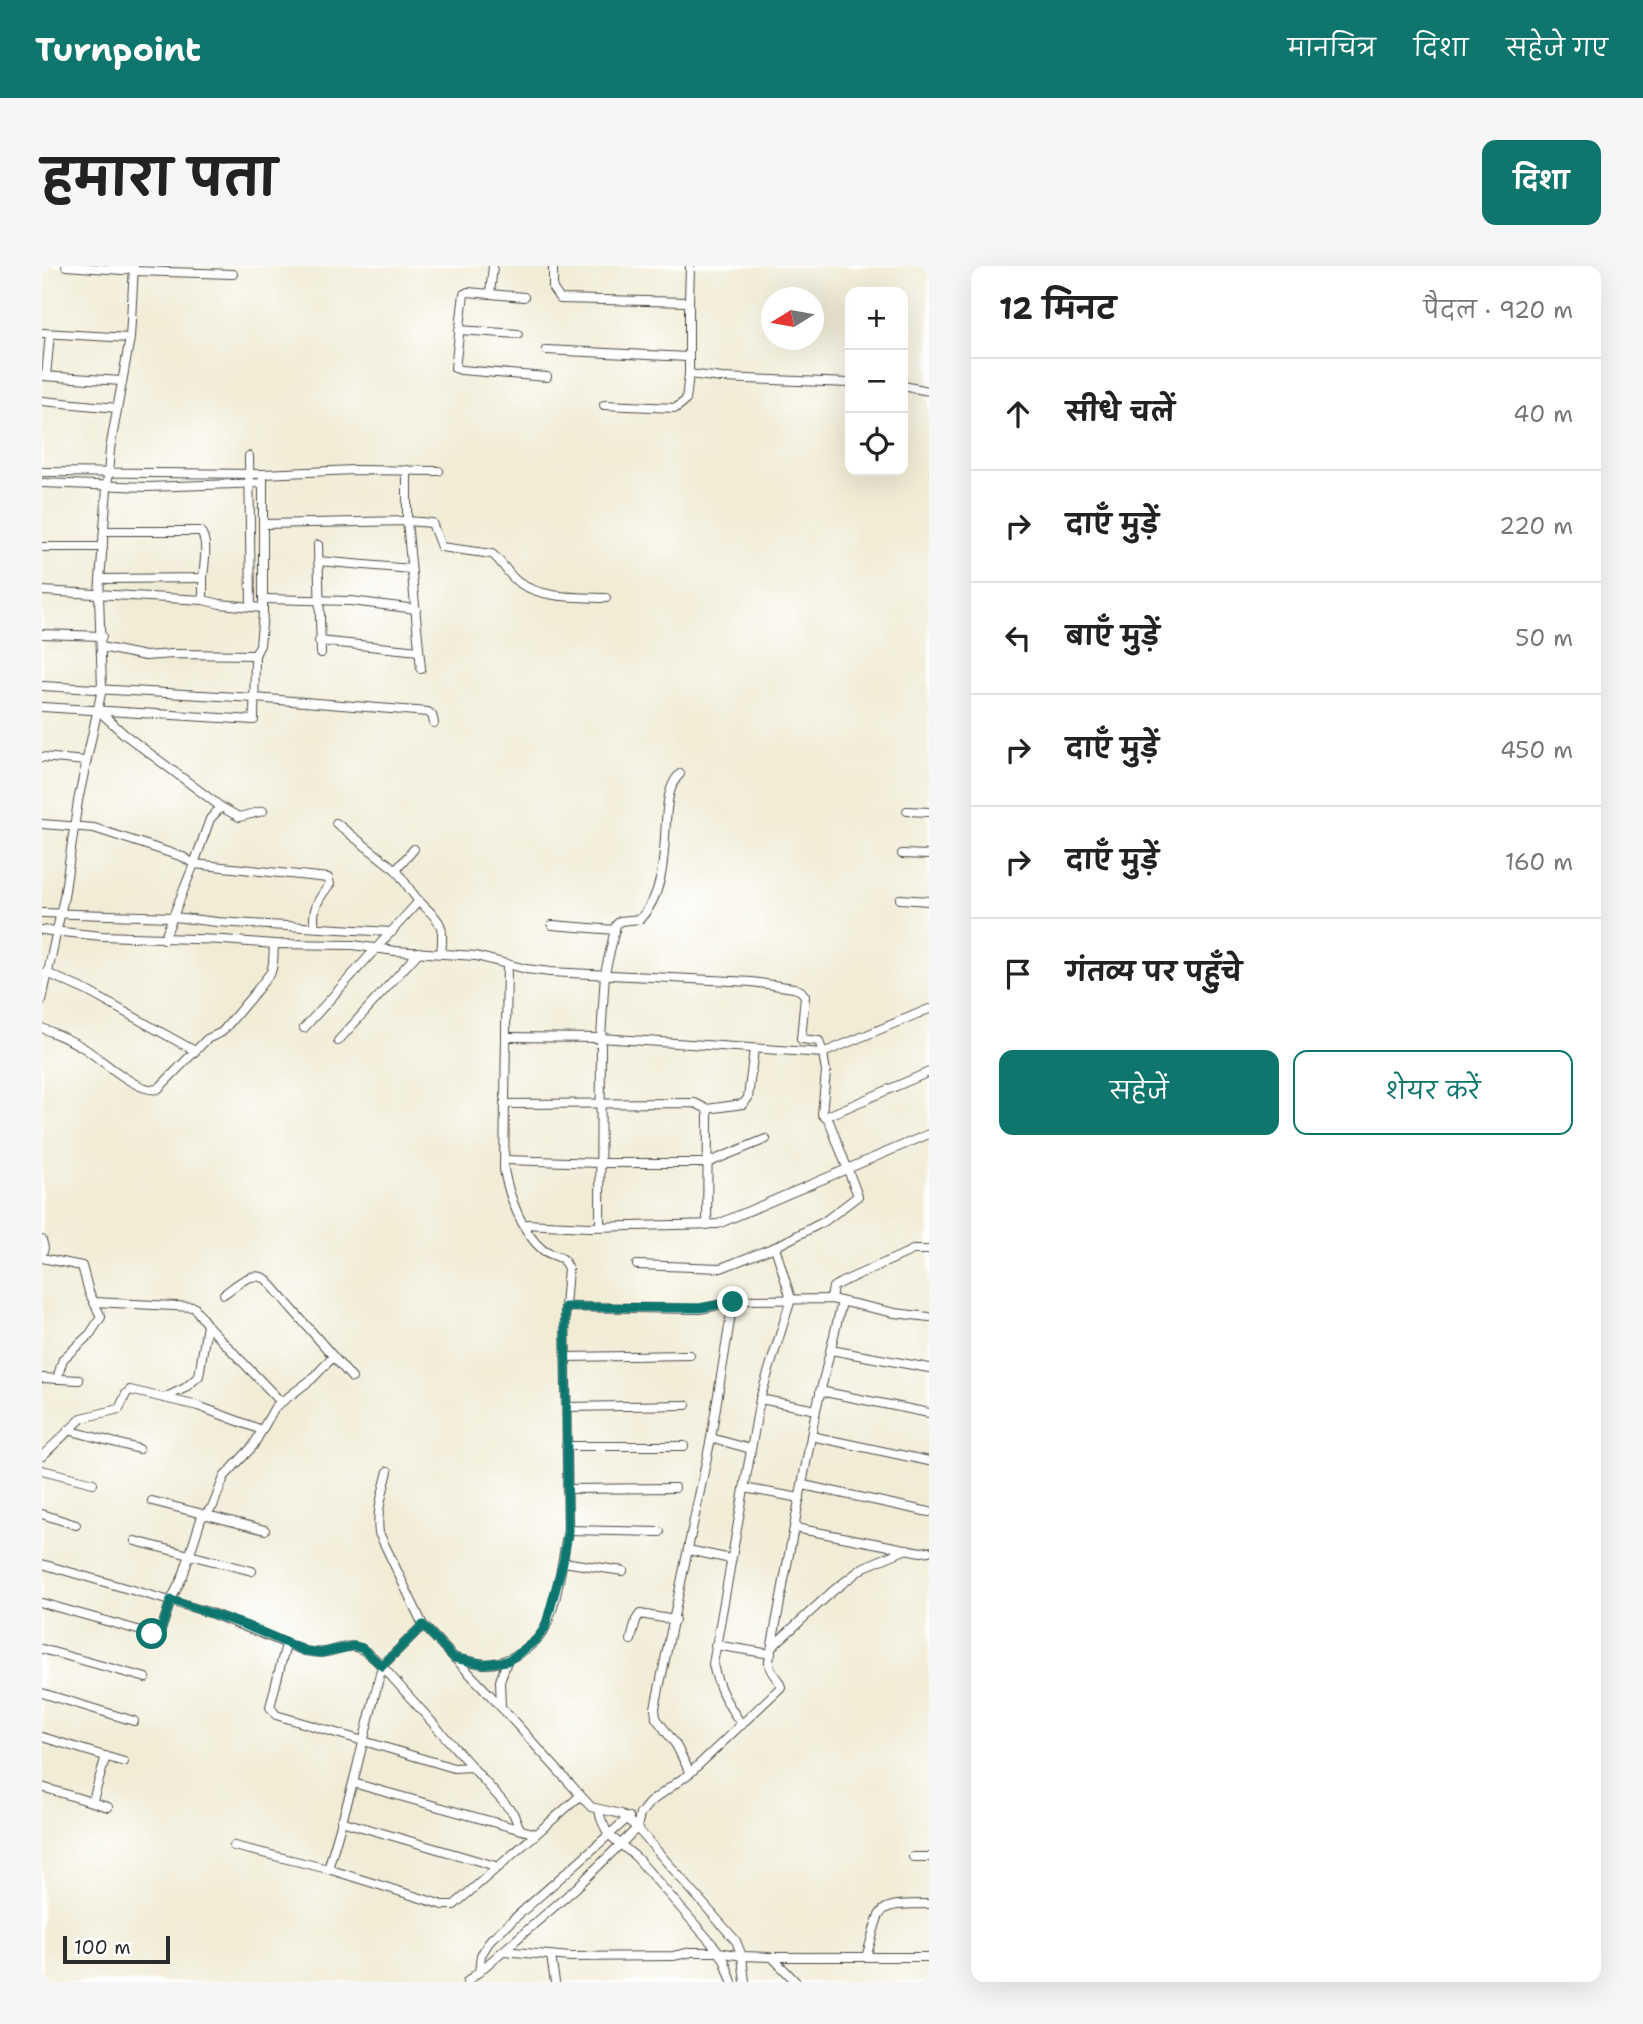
<!DOCTYPE html>
<html lang="hi">
<meta charset="utf-8">
<style>
:root{--surface:#fff;--page:#f6f6f6;--text:#222;--muted:#767676;--line:#e0e0e0;--accent:#0f766e}
body{margin:0;font-family:"Shantell Sans","Playpen Sans Deva",sans-serif;background:var(--page);color:var(--text)}
.controls{position:absolute;right:21px;top:21px;display:grid;overflow:hidden;border-radius:14px;box-shadow:0 7px 28px #0002}
.controls button{width:63px;height:63px;display:grid;place-items:center;padding:0;border:0;border-bottom:2px solid var(--line);background:var(--surface);color:var(--text);font:35px sans-serif}
.compass{position:absolute;left:719px;top:21px;width:63px;height:63px;border-radius:50%;background:var(--surface);box-shadow:0 7px 28px #0002;rotate:259deg}
.scale{position:absolute;left:21px;bottom:18px;width:107px;box-sizing:border-box;padding-left:7px;border:4px solid #2b2b2b;border-top:0;font-size:19px;line-height:24px;white-space:nowrap;color:#2b2b2b;-webkit-text-stroke:5px #fff;paint-order:stroke}
.stop{position:absolute;width:21px;height:21px;margin:-16px;border:5px solid #0f766e;border-radius:50%;background:#fff}
.stop.end{background:#0f766e;border-color:#fff;box-shadow:0 2px 7px #0008}
.list{margin:0;padding:0;list-style:none}
h2{display:flex;justify-content:space-between;align-items:center;height:91px;margin:0;padding:0 28px;font-size:30px}
h2 small{font-size:23px;font-weight:400;color:var(--muted)}
.list li{display:grid;grid-template-columns:46px 1fr auto;gap:21px;align-items:center;box-sizing:border-box;height:112px;padding:0 28px;border-top:2px solid var(--line)}
.list b{display:block;font-size:26px;white-space:nowrap}
.list em{font-size:23px;font-style:normal;color:var(--muted)}
.actions{display:flex;gap:14px;padding:21px 28px}
.actions a{flex:1;padding:16px 0;border:2px solid var(--accent);border-radius:14px;text-align:center;font-size:24px;color:var(--accent)}
.actions .main{background:var(--accent);color:#fff}
.icon{flex:none;width:38px;height:38px;fill:none;stroke:currentColor;stroke-width:2;stroke-linecap:round;stroke-linejoin:round}
.map{position:relative;flex:none;width:887px;height:1716px;overflow:hidden;border-radius:14px}
header{display:flex;align-items:center;gap:42px;box-sizing:border-box;height:98px;padding:0 35px;background:var(--accent);color:#fff}
header strong{font-size:33px}
nav{display:flex;gap:38px;margin-inline-start:auto;font-size:24px}
.intro{display:flex;align-items:center;justify-content:space-between;box-sizing:border-box;height:168px;padding:0 42px}
h1{margin:0;font-size:49px}
.button{padding:18px 32px;border-radius:14px;background:var(--accent);color:#fff;font-size:24px;font-weight:700}
main{display:flex;gap:42px;padding:0 42px}
aside{flex:1;background:var(--surface);border-radius:14px;box-shadow:0 7px 28px #0002}
.map>svg:first-child{display:block}
</style>
<header>
<strong>Turnpoint</strong>
<nav><a>मानचित्र</a><a>दिशा</a><a>सहेजे गए</a></nav>
</header>
<div class="intro"><h1>हमारा पता</h1><a class="button">दिशा</a></div>
<main>
<div class="map">
<svg width="887" height="1716" viewBox="0 0 887 1716">
<rect width="100%" height="100%" fill="#fff"/>
<filter id="ink" filterUnits="userSpaceOnUse"><feTurbulence type="fractalNoise" baseFrequency=".0143" numOctaves="2"/><feDisplacementMap in="SourceGraphic" scale="14" xChannelSelector="R" yChannelSelector="G"/><feConvolveMatrix kernelMatrix="1 2 1 2 8 2 1 2 1" color-interpolation-filters="sRGB"/></filter>
<filter id="wash" filterUnits="userSpaceOnUse"><feTurbulence type="fractalNoise" baseFrequency=".00686" numOctaves="4" result="noise"/><feDisplacementMap in="SourceGraphic" scale="28" xChannelSelector="R" yChannelSelector="G"/><feGaussianBlur stdDeviation="1.57" result="paint"/><feColorMatrix in="noise" values="0 0 0 0 0 0 0 0 0 0 0 0 0 0 0 0 0 1.4 0 .05"/><feComposite in="paint" operator="in"/></filter>
<g filter="url(#wash)">
<rect width="100%" height="100%" fill="#f1ecd6"/>
</g>
<g filter="url(#ink)">
<g fill="none" stroke-linecap="round" stroke-linejoin="round">
<defs>
<g id="minor">
<path d="M24,0L80,4L92,1"/>
<path d="M511,0V23L518,33L647,36V108L680,112L808,117"/>
<path d="M92,5L191,8"/>
<path d="M448,28L451,0"/>
<path d="M482,31L426,26L422,28L413,102L419,104L505,111"/>
<path d="M647,36L648,0"/>
<path d="M417,64L476,68"/>
<path d="M0,67L88,72"/>
<path d="M504,84L646,91"/>
<path d="M0,110L80,115"/>
<path d="M4,110L8,68"/>
<path d="M861,120L887,125"/>
<path d="M0,135L75,142"/>
<path d="M562,139L634,142L644,134L647,108"/>
<path d="M207,190L209,341"/>
<path d="M365,204V255L379,403"/>
<path d="M0,206L221,208"/>
<path d="M0,217L105,221L221,217"/>
<path d="M222,258L365,255L390,257L399,281L450,288C460,295 466,309 476,316C500,333 537,331 564,332"/>
<path d="M276,279L279,387"/>
<path d="M0,281H61"/>
<path d="M276,295L369,303"/>
<path d="M161,312V334"/>
<path d="M59,313L161,312C162,298 167,275 158,265H62"/>
<path d="M0,325L161,334L178,338L221,342"/>
<path d="M222,333L309,335L374,343"/>
<path d="M0,368L60,370"/>
<path d="M277,375L377,385"/>
<path d="M59,381L103,390L131,388L213,389"/>
<path d="M0,420L213,432L386,446L390,449L392,457"/>
<path d="M0,441L212,454L213,389L218,379L221,347V208L312,204L397,205"/>
<path d="M0,491L44,495"/>
<path d="M638,508C611,532 638,612 598,653L578,655L574,659L563,707L559,772L781,787L784,806L780,848L787,855L816,930L783,955L733,981L749,1033L718,1133L671,1398C676,1423 686,1439 700,1459"/>
<path d="M179,541L197,551L221,545"/>
<path d="M865,545L887,546"/>
<path d="M294,557L354,604"/>
<path d="M0,558L52,562L141,591L152,598L168,553L179,541L82,468L57,445"/>
<path d="M372,583L354,604C362,614 369,627 378,636C398,656 403,656 399,687"/>
<path d="M860,588L887,589"/>
<path d="M858,633L887,635"/>
<path d="M0,647L132,651L175,656L350,666"/>
<path d="M510,659L573,664"/>
<path d="M0,664L60,670L182,674L232,678L311,679L353,685L434,690L484,703L508,706L710,716L752,722L759,725L763,730L759,773L777,775L781,787L887,743"/>
<path d="M122,673L152,598L286,612L288,618C277,632 269,643 273,661"/>
<path d="M0,707H5L45,725L153,785"/>
<path d="M0,734L22,631L36,535L60,423L57,328L68,183L88,72L92,0"/>
<path d="M0,762C13,768 28,773 40,781C59,792 95,828 116,823L165,773L180,766L215,724L229,706L231,698L232,678"/>
<path d="M262,762L377,635"/>
<path d="M465,771L559,772L558,960"/>
<path d="M296,775L377,686"/>
<path d="M462,838L653,837L665,843L666,851L665,959"/>
<path d="M665,843L701,838L706,832L712,783"/>
<path d="M783,851L887,806"/>
<path d="M463,894L558,897H665L724,873"/>
<path d="M482,958L547,961L676,958L887,868"/>
<path d="M0,974L2,982L0,988"/>
<path d="M0,992L40,1000L47,1026L59,1051L48,1068L21,1093L15,1113"/>
<path d="M595,999L679,1002L733,981"/>
<path d="M182,1028C194,1020 208,1004 224,1013L310,1112"/>
<path d="M789,1033L791,1021L800,1016L871,984H887"/>
<path d="M52,1036L152,1041L165,1059L157,1110L143,1122L122,1132"/>
<path d="M523,1041L658,1043L702,1034L789,1033L853,1047L887,1051"/>
<path d="M165,1059L239,1136"/>
<path d="M789,1084L887,1102"/>
<path d="M524,1091L648,1089"/>
<path d="M0,1112L37,1114"/>
<path d="M778,1125L887,1147"/>
<path d="M718,1133L774,1144"/>
<path d="M525,1141L644,1139"/>
<path d="M26,1164L97,1183"/>
<path d="M769,1170L887,1195"/>
<path d="M669,1172L709,1183"/>
<path d="M524,1180H642"/>
<path d="M0,1190L40,1152L77,1143L84,1128L88,1124L156,1140L220,1164"/>
<path d="M0,1204L51,1217"/>
<path d="M761,1219L887,1246"/>
<path d="M702,1222L758,1232"/>
<path d="M525,1223L633,1222"/>
<path d="M110,1235L223,1264"/>
<path d="M0,1248L34,1259"/>
<path d="M753,1262L879,1286L887,1285"/>
<path d="M526,1264L618,1266"/>
<path d="M93,1275L210,1305"/>
<path d="M646,1284L689,1293"/>
<path d="M521,1296L581,1305"/>
<path d="M0,1298L166,1346L263,1385C302,1394 303,1361 340,1400L381,1359L337,1267C334,1246 341,1226 346,1205"/>
<path d="M0,1337L110,1368L118,1367L129,1334L141,1310L159,1253L171,1240L182,1211L211,1180L233,1141L270,1113L291,1091"/>
<path d="M381,1359L448,1429L549,1541L579,1548L595,1562L694,1675L700,1690L703,1716"/>
<path d="M589,1374L594,1354L598,1348L633,1354"/>
<path d="M244,1378L228,1441L234,1449L412,1502L430,1501"/>
<path d="M673,1379L729,1388"/>
<path d="M730,1381L792,1324L822,1301L865,1283"/>
<path d="M0,1383L104,1412"/>
<path d="M412,1392C422,1394 433,1397 444,1398C463,1398 492,1382 502,1364C516,1338 520,1294 526,1264L523,1041L526,1002L521,993C515,990 506,988 501,984C480,967 467,930 462,904L465,699"/>
<path d="M340,1400L471,1547L478,1563"/>
<path d="M0,1427L92,1455"/>
<path d="M459,1441L458,1415L465,1395"/>
<path d="M0,1471L82,1496"/>
<path d="M648,1507L634,1479L614,1452L613,1442L669,1172L691,1036"/>
<path d="M311,1517L494,1568"/>
<path d="M0,1521L66,1541"/>
<path d="M51,1534L64,1490"/>
<path d="M557,1544L559,1553L566,1568L594,1591L673,1681L682,1693L690,1716"/>
<path d="M299,1555L457,1601"/>
<path d="M192,1580L286,1603L401,1639H412L538,1530"/>
<path d="M871,1591H887"/>
<path d="M286,1603L311,1517L340,1400"/>
<path d="M461,1685L529,1691L631,1690L650,1686H677L700,1690L730,1691H887"/>
<path d="M509,1690L513,1716"/>
<path d="M730,1691L754,1716"/>
<path d="M824,1691C841,1640 828,1638 887,1638"/>
<path d="M437,1706L439,1689L449,1673L587,1551"/>
<path d="M425,1716L534,1622L595,1562L598,1548L607,1537L648,1507L739,1421C737,1411 726,1407 727,1395L774,1144L800,1036"/>
</g>
</defs>
<use href="#minor" stroke="#494845" stroke-width="10"/>
<use href="#minor" stroke="#fff" stroke-width="8"/>
</g>
</g>
<g fill="none" stroke-linecap="round" stroke-linejoin="round" filter="url(#ink)">
<path stroke="#0f766e" stroke-width="9" d="M110,1368L118,1367L129,1334L203,1359L263,1385L279,1387L311,1380L320,1382L340,1400L381,1359L412,1392L442,1398L465,1395L473,1390L494,1374L503,1362L521,1296L526,1265L523,1041L658,1042L691,1036"/>
</g>
</svg>
<div class="controls">
<button>+</button>
<button>−</button>
<button><svg class="icon" aria-label="locate" viewBox="0 0 24 24"><circle cx="12" cy="12" r="6"/><path d="M12 2v4M12 18v4M2 12h4M18 12h4"/></svg></button>
</div>
<svg class="compass" viewBox="-18 -18 36 36"><path d="M0-13l5 13h-10z" fill="#e53935"/><path d="M0 13l5-13h-10z" fill="#767676"/></svg>
<div class="scale">100 m</div>
<div class="stop" style="left:110px;top:1368px"></div>
<div class="stop end" style="left:691px;top:1036px"></div>
</div>
<aside>
<h2>12 मिनट<small>पैदल · 920 m</small></h2>
<ul class="list">
<li><svg class="icon" aria-label="ahead" viewBox="0 0 24 24"><path d="M12 20V5M6 11l6-6 6 6"/></svg><div><b>सीधे चलें</b></div><em>40 m</em></li>
<li><svg class="icon" aria-label="right" viewBox="0 0 24 24"><path d="M7 20v-9h11M14 6l5 5-5 5"/></svg><div><b>दाएँ मुड़ें</b></div><em>220 m</em></li>
<li><svg class="icon" aria-label="left" viewBox="0 0 24 24"><path d="M17 20v-9H6M10 6l-5 5 5 5"/></svg><div><b>बाएँ मुड़ें</b></div><em>50 m</em></li>
<li><svg class="icon" aria-label="right" viewBox="0 0 24 24"><path d="M7 20v-9h11M14 6l5 5-5 5"/></svg><div><b>दाएँ मुड़ें</b></div><em>450 m</em></li>
<li><svg class="icon" aria-label="right" viewBox="0 0 24 24"><path d="M7 20v-9h11M14 6l5 5-5 5"/></svg><div><b>दाएँ मुड़ें</b></div><em>160 m</em></li>
<li><svg class="icon" aria-label="arrive" viewBox="0 0 24 24"><path d="M6 21V4h12l-3 4 3 4H6"/></svg><div><b>गंतव्य पर पहुँचे</b></div></li>
</ul>
<div class="actions"><a class="main">सहेजें</a><a>शेयर करें</a></div>
</aside>
</main>
